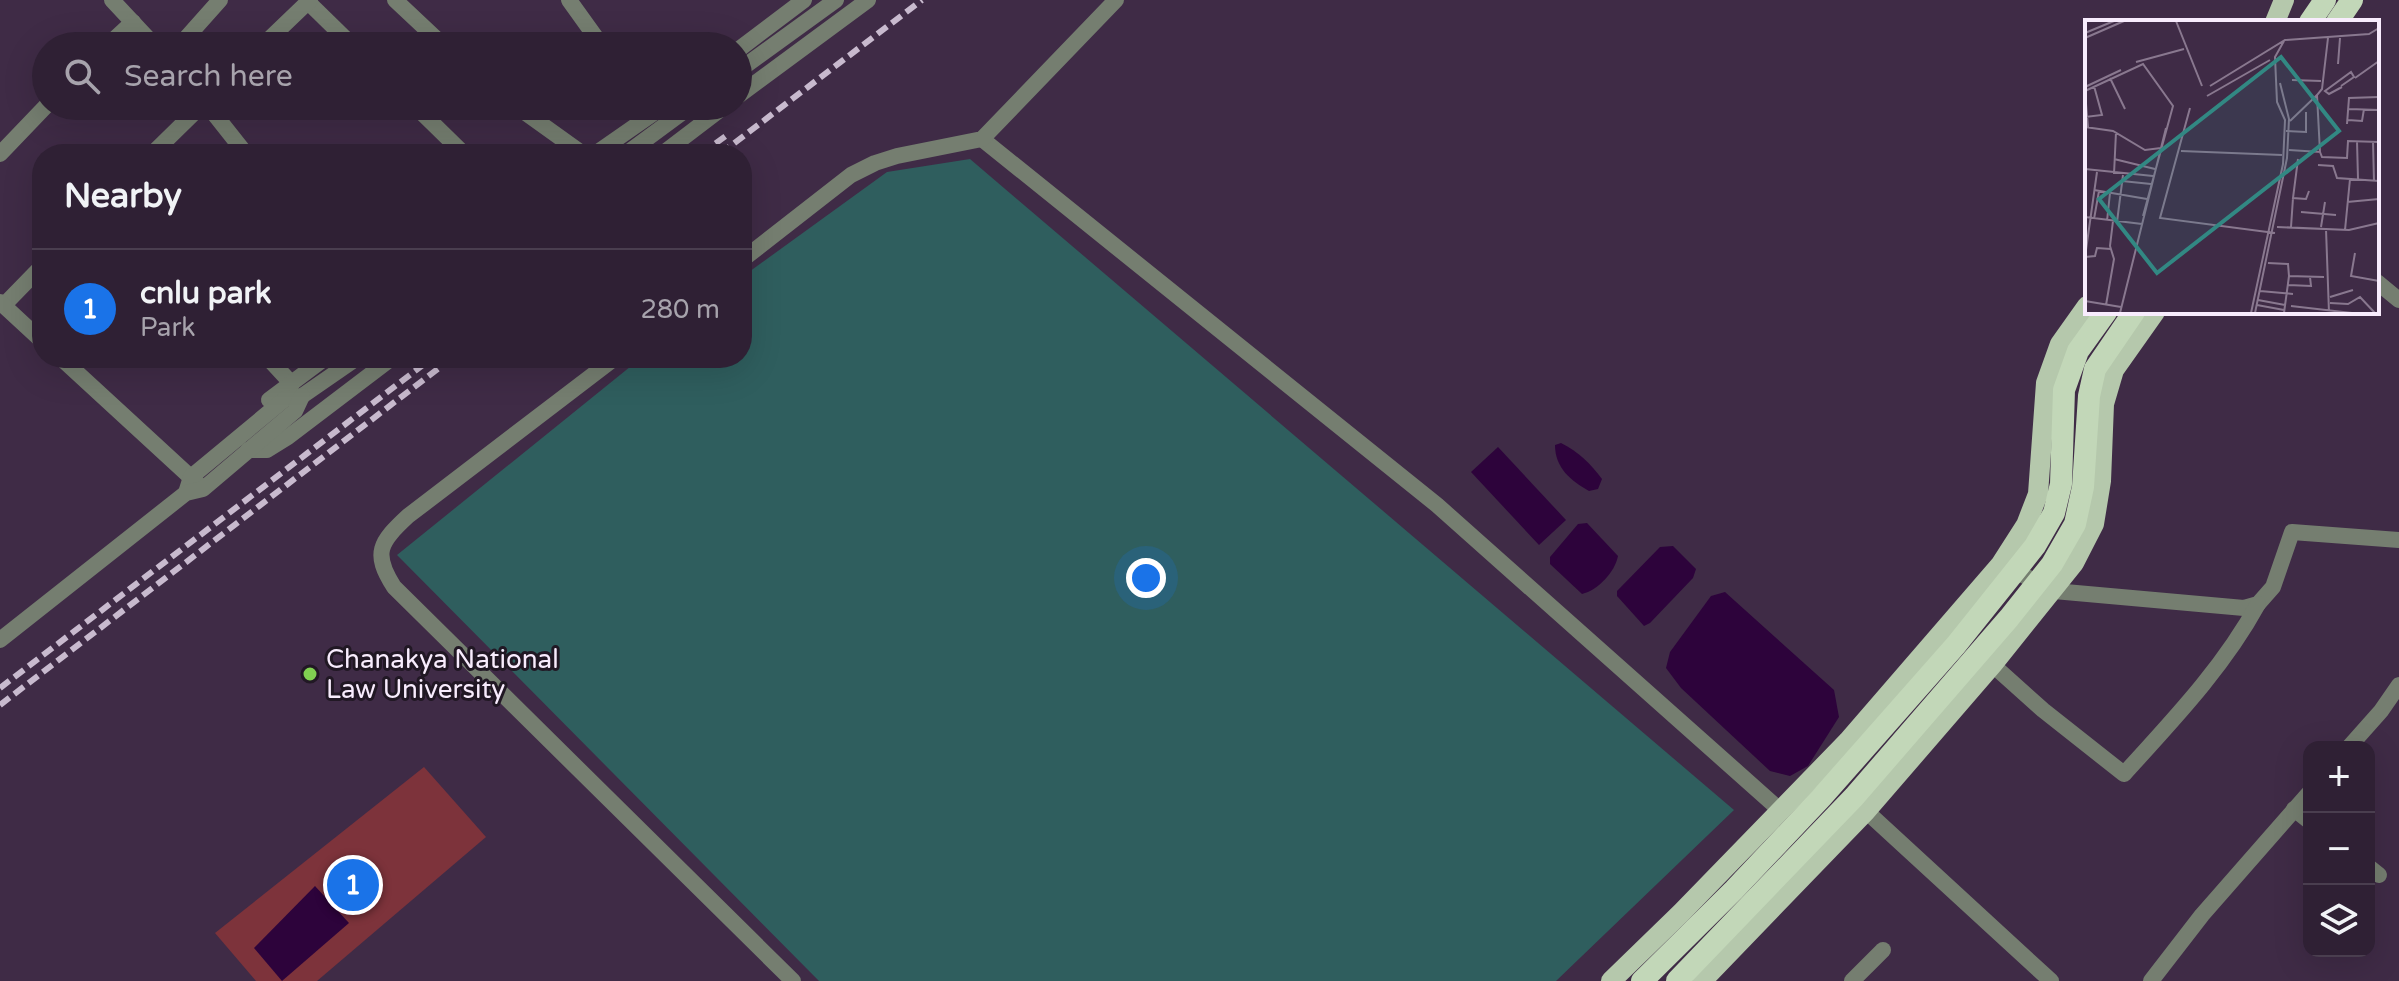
<!DOCTYPE html>
<meta charset="utf-8">
<style>
:root{--surface:#2f2034;--page:#37283c;--text:#f1f3f6;--muted:#a7a3ac;--line:#4a3e4f;--accent:#1a73e8}
body{margin:0;font-family:"Varela Round",sans-serif;background:var(--page);color:var(--text)}
.controls{position:absolute;right:24px;bottom:24px;display:grid;overflow:hidden;border-radius:16px;box-shadow:0 8px 32px #0002}
.controls button{width:72px;height:72px;display:grid;place-items:center;padding:0;border:0;border-bottom:2px solid var(--line);background:var(--surface);color:var(--text);font:40px sans-serif}
.you{position:absolute;left:1146px;top:578px;width:28px;height:28px;margin:-20px;border:6px solid #fff;border-radius:50%;background:#1a73e8;box-shadow:0 0 0 12px #1a73e833}
.badge{display:grid;place-items:center;width:52px;height:52px;border-radius:50%;background:var(--accent);color:#fff;font-size:26px;font-weight:700}
.pin{position:absolute;translate:-50% -50%;border:4px solid #fff;box-shadow:0 2px 8px #0006}
.list{margin:0;padding:0;list-style:none}
h2{display:flex;justify-content:space-between;align-items:center;height:104px;margin:0;padding:0 32px;font-size:34px}
h2 small{font-size:26px;font-weight:400;color:var(--muted)}
.list li{display:grid;grid-template-columns:52px 1fr auto;gap:24px;align-items:center;box-sizing:border-box;height:120px;padding:0 32px;border-top:2px solid var(--line)}
.list b{display:block;font-size:30px;white-space:nowrap}
.list p{margin:0;font-size:26px;white-space:nowrap;color:var(--muted)}
.list em{font-size:26px;font-style:normal;color:var(--muted)}
.icon{flex:none;width:44px;height:44px;fill:none;stroke:currentColor;stroke-width:2;stroke-linecap:round;stroke-linejoin:round}
.map{position:relative;flex:none;width:2399px;height:981px;overflow:hidden}
.search{position:absolute;background:var(--surface);box-shadow:0 8px 32px #0002;left:32px;top:32px;width:720px;height:88px;display:flex;align-items:center;gap:20px;box-sizing:border-box;padding:0 28px;border-radius:44px;color:var(--muted);font-size:30px}
.panel{position:absolute;background:var(--surface);box-shadow:0 8px 32px #0002;left:32px;top:144px;width:720px;height:224px;border-radius:32px}
.map>svg:first-child{display:block}
</style>
<div class="map">
<svg width="2399" height="981" viewBox="0 0 2399 981">
<rect width="100%" height="100%" fill="#3f2b46"/>
<path fill="#7d333b" d="M424,767L486,837L317,981H256L215,933Z"/>
<g fill="#2d033b">
<path d="M1561,443C1579,452 1590,463 1602,479L1598,489L1589,491C1571,481 1555,468 1555,445Z"/>
<path d="M1498,447L1566,520L1539,545L1471,472Z"/>
<path d="M1587,523L1618,556C1615,572 1598,590 1582,594L1550,564V557L1578,524Z"/>
<path d="M1673,546L1696,569L1693,578L1650,623L1644,626L1617,596V591L1660,547Z"/>
<path d="M1725,592L1834,690L1839,717L1808,766L1790,776L1770,771L1681,688L1666,668L1670,652L1711,596Z"/>
<path d="M315,886L349,923L282,981L254,948Z"/>
</g>
<path fill="#2f5e5e" d="M970,159L1734,810L1556,981H819L397,555L641,358H742V277L887,172Z"/>
<g fill="none" stroke-linecap="round" stroke-linejoin="round">
<g stroke="#757e70" stroke-width="16">
<path d="M112,0L155,46"/>
<path d="M395,0L444,46"/>
<path d="M569,0L602,46"/>
<path d="M308,2L353,46"/>
<path d="M107,46L133,22"/>
<path d="M179,46L220,0"/>
<path d="M262,46L310,0"/>
<path d="M208,106L246,154"/>
<path d="M415,106L464,154"/>
<path d="M516,106L583,154"/>
<path d="M982,139L1437,505L1781,811"/>
<path d="M0,154L46,106"/>
<path d="M152,154L201,106"/>
<path d="M742,260L851,175L875,163L897,156L982,139L1116,0"/>
<path d="M2377,282L2399,300"/>
<path d="M4,305L42,266"/>
<path d="M268,358L292,384"/>
<path d="M615,358L408,516C380,542 372,553 394,587L793,981"/>
<path d="M2007,567L2054,591L2244,608L2258,604L2273,587L2292,532L2399,540"/>
<path d="M1985,658L2043,710L2124,774C2173,720 2223,668 2258,604"/>
<path d="M2349,747L2381,711L2399,685"/>
<path d="M2294,809L2309,821"/>
<path d="M1866,811L2051,981"/>
<path d="M2369,867L2379,875"/>
<path d="M1852,981L1883,950"/>
<path d="M2151,981L2202,915L2309,793"/>
</g>
<g stroke="#757e70" stroke-width="16">
<path d="M738,50L804,0"/>
<path d="M738,71L836,0"/>
<path d="M738,96L868,0"/>
<path d="M595,154L664,106"/>
<path d="M626,154L691,106"/>
<path d="M662,154L725,106"/>
<path d="M0,302L42,341"/>
<path d="M61,358L198,484"/>
<path d="M269,400L325,358"/>
<path d="M248,450H267L288,437L392,358"/>
<path d="M186,493L191,477L285,399L302,396L357,358"/>
<path d="M0,640L186,493L203,489L295,411L302,396"/>
</g>
<g stroke="#b5c8ac" stroke-width="20">
<path d="M2275,22L2284,0"/>
<path d="M1611,981L1681,913L1848,741L2001,564L2026,525L2038,494L2046,383L2060,344L2087,306"/>
<path d="M1702,981L1866,811L1993,664L2074,563L2094,524L2101,481L2104,404L2114,370L2155,312"/>
</g>
<g stroke="#c2d7b8" stroke-width="22">
<path d="M2310,22L2325,0"/>
<path d="M2337,22L2352,0"/>
</g>
<g stroke="#c8bace" stroke-width="6" stroke-dasharray="12 6" stroke-linecap="butt">
<path d="M701,154L727,135"/>
<path d="M720,154L922,0"/>
<path d="M0,688L432,358"/>
<path d="M0,705L452,358"/>
</g>
<g stroke="#c2d7b8" stroke-width="22">
<path d="M1642,981L1734,890L1821,798L1956,645L2035,546L2054,513L2061,484L2064,390L2078,351L2106,312"/>
<path d="M1677,981L1854,797L2009,618L2052,564L2075,524L2083,487L2089,396L2095,369L2134,312"/>
</g>
</g>
<circle fill="#80d051" stroke="#211824" stroke-width="3" cx="310" cy="674" r="8"/>
<g text-anchor="middle" dominant-baseline="central" stroke-width="6" stroke-linejoin="round" paint-order="stroke">
<g font-size="26" fill="#f8ecfd" stroke="#211824" text-anchor="start">
<text x="326" y="659">Chanakya National<tspan x="326" dy="30">Law University</tspan></text>
</g>
</g>
<g transform="translate(2085 20)">
<rect width="294" height="294" fill="#3f2b46"/>
<path fill="none" stroke="#89788f" stroke-width="2" d="M91,1L117,66M0,13L29,1M0,18L39,1M51,42L99,29M253,44L255,18M25,58L40,89M270,58L294,41M207,60L236,61M125,66L200,20L284,14L294,8M256,66L269,57L266,52L240,71L244,74L257,67M0,67L36,50M0,71L58,44L88,86L58,196M0,72L3,107M122,76L185,40M105,88L75,198L190,213M264,89L294,90M0,97L17,95L9,66M263,100L277,101L279,89M205,101L232,75M262,104L264,78L294,77M0,107L28,111L60,130L76,128M201,111L221,112V92M272,121L273,159M288,121L289,162M204,130L235,132L232,75L237,69L243,18M96,131L197,135M235,132L237,137L262,138L263,121L294,122M29,139L70,149M213,139L208,178L221,179L224,171M233,145L248,146L252,158L294,161M0,149L68,156M29,154L31,112M37,161L66,164M9,170L62,179M262,182L294,179M216,192L251,195M0,197L57,204M9,199L14,171M22,201L25,173M32,202L38,155M192,207L264,210L294,203M206,207L208,178M236,207L240,182M241,209L244,293M260,210L265,159M270,233L266,256L294,261M0,237L12,152M0,237L10,236L12,228L26,229M183,243L203,244L204,256L239,257M203,265L226,266L225,257M175,271L208,274M245,277L268,270M173,280L200,285M0,281L36,287M245,283L263,284L275,277L290,293M21,285L29,239L25,226L28,201M172,285L199,290M206,286L267,293M35,293L81,108M166,293L198,144L200,100L192,82L190,37L199,21M170,293L202,138L204,99L195,63M199,293L204,256"/>
<path fill="#328883" fill-opacity="0.15" stroke="#328883" stroke-width="4" d="M196,37L254,111L72,253L14,179Z"/>
<rect width="294" height="294" fill="none" stroke="#f8ecfd" stroke-width="4"/>
</g>
</svg>
<div class="controls">
<button>+</button>
<button>−</button>
<button><svg class="icon" aria-label="layers" viewBox="0 0 24 24"><path d="M12 4l9 5-9 5-9-5zM3 14l9 5 9-5"/></svg></button>
</div>
<div class="you"></div>
<div class="pin badge" style="left:353px;top:885px">1</div>
<div class="search"><svg class="icon" aria-label="search" viewBox="0 0 24 24"><circle cx="10" cy="10" r="6"/><path d="M15 15l6 6"/></svg>Search here</div>
<section class="panel">
<h2>Nearby<small></small></h2>
<ul class="list">
<li><span class="badge">1</span><div><b>cnlu park</b><p>Park</p></div><em>280 m</em></li>
</ul>
</section>
</div>
